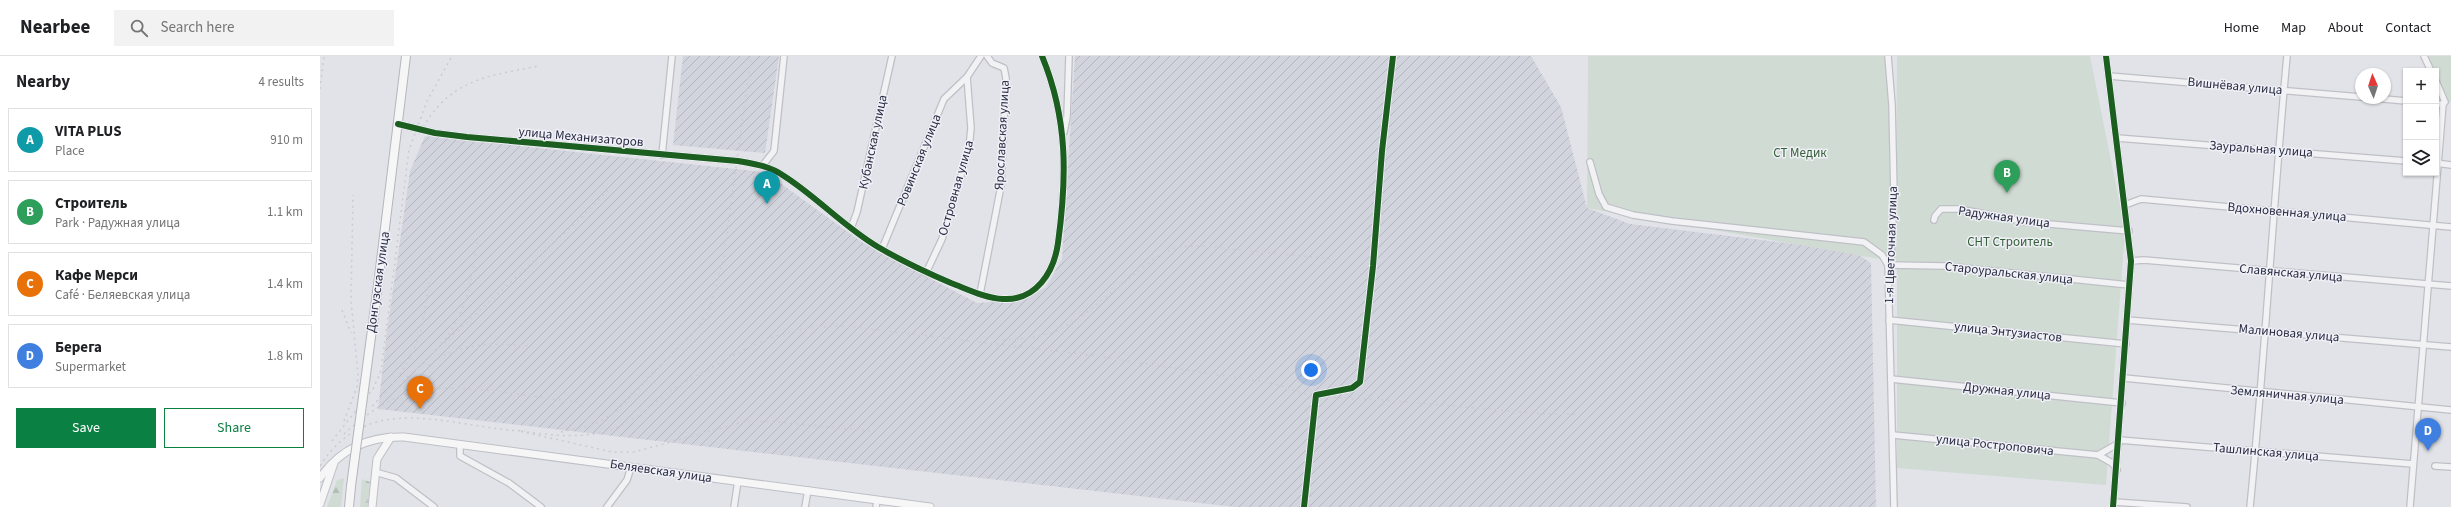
<!DOCTYPE html>
<meta charset="utf-8">
<style>
:root{--surface:#fff;--page:#f2f2f2;--text:#202124;--muted:#757577;--line:#e0e0e0;--accent:#0b8043}
body{margin:0;font-family:"Source Sans 3",sans-serif;background:var(--page);color:var(--text)}
.controls{position:absolute;right:12px;top:12px;display:grid;overflow:hidden;border-radius:0px;box-shadow:0 1px 3px #0004}
.controls button{width:36px;height:36px;display:grid;place-items:center;padding:0;border:0;border-bottom:1px solid var(--line);background:var(--surface);color:var(--text);font:20px sans-serif}
.compass{position:absolute;left:2035px;top:12px;width:36px;height:36px;border-radius:50%;background:var(--surface);box-shadow:0 1px 3px #0004;rotate:357deg}
.you{position:absolute;left:991px;top:314px;width:14px;height:14px;margin:-10px;border:3px solid #fff;border-radius:50%;background:#1a73e8;box-shadow:0 0 0 6px #1a73e833}
.badge{display:grid;place-items:center;width:26px;height:26px;border-radius:50%;background:var(--accent);color:#fff;font-size:13px;font-weight:700}
.pin{position:absolute;translate:-50% -33px;filter:drop-shadow(0 1px 2px #0008)}
.pin::after{content:'';position:absolute;top:21px;width:14px;height:12px;background:inherit;clip-path:polygon(0 0,100% 0,50% 100%)}
.list{margin:0;padding:0;list-style:none}
h2{display:flex;justify-content:space-between;align-items:center;height:52px;margin:0;padding:0 16px;font-size:17px}
h2 small{font-size:13px;font-weight:400;color:var(--muted)}
.list li{display:grid;grid-template-columns:26px 1fr auto;gap:12px;align-items:center;box-sizing:border-box;height:64px;margin:0 8px 8px;padding:0 8px;border:1px solid var(--line);border-radius:0px}
.list b{display:block;font-size:15px;white-space:nowrap}
.list p{margin:0;font-size:13px;white-space:nowrap;color:var(--muted)}
.list em{font-size:13px;font-style:normal;color:var(--muted)}
.actions{display:flex;gap:8px;padding:12px 16px}
.actions a{flex:1;padding:9px 0;border:1px solid var(--accent);border-radius:0px;text-align:center;font-size:14px;color:var(--accent)}
.actions .main{background:var(--accent);color:#fff}
.icon{flex:none;width:22px;height:22px;fill:none;stroke:currentColor;stroke-width:2;stroke-linecap:round;stroke-linejoin:round}
.map{position:relative;flex:none;width:2131px;height:451px;overflow:hidden}
header{display:flex;align-items:center;gap:24px;box-sizing:border-box;height:56px;padding:0 20px;background:var(--surface);border-bottom:1px solid var(--line)}
header strong{font-size:19px}
nav{display:flex;gap:22px;margin-inline-start:auto;font-size:14px}
.search{width:280px;height:36px;background:var(--page);display:flex;align-items:center;gap:10px;box-sizing:border-box;padding:0 14px;border-radius:0px;color:var(--muted);font-size:15px}
main{display:flex}
aside{flex:1;background:var(--surface)}
.map>svg:first-child{display:block}
</style>
<header>
<strong>Nearbee</strong>
<div class="search"><svg class="icon" aria-label="search" viewBox="0 0 24 24"><circle cx="10" cy="10" r="6"/><path d="M15 15l6 6"/></svg>Search here</div>
<nav><a>Home</a><a>Map</a><a>About</a><a>Contact</a></nav>
</header>
<main>
<aside>
<h2>Nearby<small>4 results</small></h2>
<ul class="list">
<li><span class="badge" style="background:#0f9aa8">A</span><div><b>VITA PLUS</b><p>Place</p></div><em>910 m</em></li>
<li><span class="badge" style="background:#2e9e5b">B</span><div><b>Строитель</b><p>Park · Радужная улица</p></div><em>1.1 km</em></li>
<li><span class="badge" style="background:#e8710a">C</span><div><b>Кафе Мерси</b><p>Café · Беляевская улица</p></div><em>1.4 km</em></li>
<li><span class="badge" style="background:#3f7fe0">D</span><div><b>Берега</b><p>Supermarket</p></div><em>1.8 km</em></li>
</ul>
<div class="actions"><a class="main">Save</a><a>Share</a></div>
</aside>
<div class="map">
<svg width="2131" height="451" viewBox="0 0 2131 451">
<defs>
<pattern id="industrial-furrows" width="10" height="10" patternUnits="userSpaceOnUse"><rect width="10" height="10" fill="#d2d4dd"/><path d="M-1 1l2-2M0 10L10 0M9 11l2-2" fill="none" stroke="#b4b6bf"/></pattern>
<pattern id="forest-firs" width="22" height="20" patternUnits="userSpaceOnUse"><rect width="22" height="20" fill="#d0dbd3"/><path d="M5 1l3.5 6h-7zM16 11l3.5 6h-7z" fill="#b3bcb6"/></pattern>
</defs>
<rect width="100%" height="100%" fill="#e2e3e8"/>
<g fill="url(#industrial-furrows)">
<path d="M363,0H459L445,97L353,89Z"/>
<path d="M755,0H1211L1241,51L1267,152L1310,168L1533,195L1551,207L1556,451H915L58,353L67,275L90,115L105,80L445,116L543,187L657,247L703,244L726,231L742,203Z"/>
</g>
<g fill="url(#forest-firs)">
<path d="M24,422L21,451H7L17,424Z"/>
<path d="M42,423L50,426L47,451H40Z"/>
</g>
<g fill="#d0dbd3">
<path d="M1268,0H1564L1570,8L1574,150L1576,151L1577,0H1770L1805,174L1786,429L1577,412V206L1267,152Z"/>
<path d="M2105,0H2131V46L2128,47L2116,22V15H2112Z"/>
</g>
<g fill="none" stroke-linecap="round" stroke-linejoin="round">
<defs>
<g id="minor">
<path d="M1568,0L1572,49L1574,139L1571,202L1568,209L1574,451"/>
<path d="M1786,0L1811,205L1793,451"/>
<path d="M2104,0L2111,15"/>
<path d="M1789,20L2041,41"/>
<path d="M2053,42L2086,45"/>
<path d="M2116,48H2123"/>
<path d="M78,68L115,77L147,81L418,105C435,108 449,110 464,120C497,141 524,171 558,191C582,205 605,216 631,227C647,233 665,242 683,243C716,245 734,216 738,187C747,121 748,63 722,0"/>
<path d="M744,76L747,61L749,0"/>
<path d="M1797,82L2086,105"/>
<path d="M342,99L352,0"/>
<path d="M1270,106L1279,138L1286,151L1313,159L1352,165L1544,186L1562,199L1568,209"/>
<path d="M2116,107L2131,109"/>
<path d="M443,109L454,95L464,0"/>
<path d="M1805,149L1821,143L2131,171"/>
<path d="M1614,164L1615,160L1621,153H1639L1707,166L1809,175"/>
<path d="M531,172L537,156L572,0"/>
<path d="M562,193L624,43L647,21"/>
<path d="M1811,205L1824,204L2131,230"/>
<path d="M1568,209L1625,210L1809,229"/>
<path d="M606,217L622,183L649,92L651,72L647,21L661,0"/>
<path d="M660,238L681,130L686,22L684,12L672,7L667,0"/>
<path d="M1569,264L1806,288"/>
<path d="M1807,264L2131,291"/>
<path d="M1804,322L2131,354"/>
<path d="M1571,323L1802,347"/>
<path d="M1573,379L1778,399L1792,407L1797,414"/>
<path d="M1799,384L2093,408"/>
<path d="M140,388V400L189,427L221,451"/>
<path d="M1778,399L1799,387"/>
<path d="M2115,410L2131,411"/>
<path d="M55,416L76,422L114,451"/>
<path d="M1794,446L1867,451"/>
<path d="M287,451L307,424L311,411"/>
<path d="M414,451L418,425"/>
<path d="M485,451L488,434"/>
<path d="M556,451L557,444"/>
<path d="M984,451L996,339L1032,332L1040,326L1053,210L1062,95L1073,0"/>
<path d="M1930,451C1945,301 1953,150 1967,0"/>
<path d="M2090,451L2123,48L2125,46L2116,25"/>
</g>
<g id="major">
<path d="M0,422C20,393 49,380 84,381L610,451"/>
<path d="M0,448L14,407"/>
<path d="M52,451L57,403L71,381"/>
</g>
<g id="highway">
<path d="M58,229L86,0"/>
<path d="M29,451L31,430"/>
</g>
</defs>
<use href="#minor" stroke="#bfc0c6" stroke-width="8"/>
<use href="#major" stroke="#bec0c6" stroke-width="9"/>
<use href="#highway" stroke="#b4b5bd" stroke-width="10"/>
<use href="#minor" stroke="#f2f2f4" stroke-width="5.5"/>
<use href="#major" stroke="#f6f6f7" stroke-width="7"/>
<use href="#highway" stroke="#f6f6f7" stroke-width="8"/>
<g stroke="#cbcbcf" stroke-width="1.5" stroke-dasharray="2 4" stroke-linecap="butt">
<path d="M0,33L4,0"/>
<path d="M100,76C130,23 164,21 218,10"/>
<path d="M22,254L31,277"/>
<path d="M683,284L711,282L735,276L758,263L838,200L856,191L882,190L1013,203"/>
<path d="M124,287L258,165L290,132"/>
<path d="M108,309C142,285 171,287 210,290"/>
<path d="M82,325C139,280 149,251 158,181"/>
<path d="M52,350C104,300 104,268 111,200"/>
<path d="M24,365L37,331L38,319L31,244L33,139"/>
<path d="M550,375L458,366L427,365L314,396H292L199,375C230,379 257,383 287,375C313,368 332,348 353,333C366,325 380,318 393,311C438,284 471,270 524,270L769,299L951,327L995,341L1065,344L1226,358H1256"/>
<path d="M241,376L273,369L296,356L377,272L390,252L404,200L431,0"/>
<path d="M24,378C43,361 64,345 88,337C129,324 213,341 258,346"/>
<path d="M12,385L53,333L61,315L89,94L107,45L132,0"/>
<path d="M0,410C50,331 133,373 205,375"/>
</g>
<defs>
<path id="highway-bridge" d="M31,430L58,229"/>
</defs>
<use href="#highway-bridge" stroke="#b4b5bd" stroke-width="10" stroke-linecap="butt"/>
<use href="#highway-bridge" stroke="#f6f6f7" stroke-width="8"/>
<defs>
<g id="cycleway">
<path d="M1786,0L1811,205L1793,451"/>
<path d="M78,68L115,77L147,81L418,105C435,108 449,110 464,120C497,141 524,171 558,191C582,205 605,216 631,227C647,233 665,242 683,243C716,245 734,216 738,187C747,121 748,63 722,0"/>
<path d="M984,451L996,339L1032,332L1040,326L1053,210L1062,95L1073,0"/>
</g>
</defs>
<use href="#cycleway" stroke="#f0f1f7" stroke-width="8"/>
<use href="#cycleway" stroke="#1b5e20" stroke-width="6"/>
</g>
<g text-anchor="middle" dominant-baseline="central" stroke-width="3" stroke-linejoin="round" paint-order="stroke">
<g font-size="13" fill="#282b42" stroke="#f0f1f7">
<text transform="translate(1915 30) rotate(5)">Вишнёвая улица</text>
<text transform="translate(682 79) rotate(-87)">Ярославская улица</text>
<text transform="translate(261 81) rotate(5)">улица Механизаторов</text>
<text transform="translate(553 86) rotate(-78)">Кубанская улица</text>
<text transform="translate(1941 93) rotate(4)">Зауральная улица</text>
<text transform="translate(599 104) rotate(-68)">Ровинская улица</text>
<text transform="translate(636 132) rotate(-74)">Островная улица</text>
<text transform="translate(1967 156) rotate(5)">Вдохновенная улица</text>
<text transform="translate(1684 161) rotate(8)">Радужная улица</text>
<text transform="translate(1571 189) rotate(-88)">1-я Цветочная улица</text>
<text transform="translate(1689 217) rotate(6)">Староуральская улица</text>
<text transform="translate(1971 217) rotate(5)">Славянская улица</text>
<text transform="translate(58 226) rotate(-82)">Донгузская улица</text>
<text transform="translate(1688 276) rotate(6)">улица Энтузиастов</text>
<text transform="translate(1969 277) rotate(5)">Малиновая улица</text>
<text transform="translate(1687 335) rotate(6)">Дружная улица</text>
<text transform="translate(1967 339) rotate(5)">Земляничная улица</text>
<text transform="translate(1675 389) rotate(6)">улица Ростроповича</text>
<text transform="translate(1946 396) rotate(5)">Ташлинская улица</text>
<text transform="translate(341 415) rotate(8)">Беляевская улица</text>
</g>
<g font-size="13" fill="#355f38" stroke="#f0f1f7">
<text x="1480" y="97">СТ Медик</text>
<text x="1690" y="186">СНТ Строитель</text>
</g>
</g>
</svg>
<div class="controls">
<button>+</button>
<button>−</button>
<button><svg class="icon" aria-label="layers" viewBox="0 0 24 24"><path d="M12 4l9 5-9 5-9-5zM3 14l9 5 9-5"/></svg></button>
</div>
<svg class="compass" viewBox="-18 -18 36 36"><path d="M0-13l5 13h-10z" fill="#e53935"/><path d="M0 13l5-13h-10z" fill="#757577"/></svg>
<div class="you"></div>
<div class="pin badge" style="left:447px;top:148px;background:#0f9aa8">A</div>
<div class="pin badge" style="left:1687px;top:137px;background:#2e9e5b">B</div>
<div class="pin badge" style="left:100px;top:353px;background:#e8710a">C</div>
<div class="pin badge" style="left:2108px;top:395px;background:#3f7fe0">D</div>
</div>
</main>
